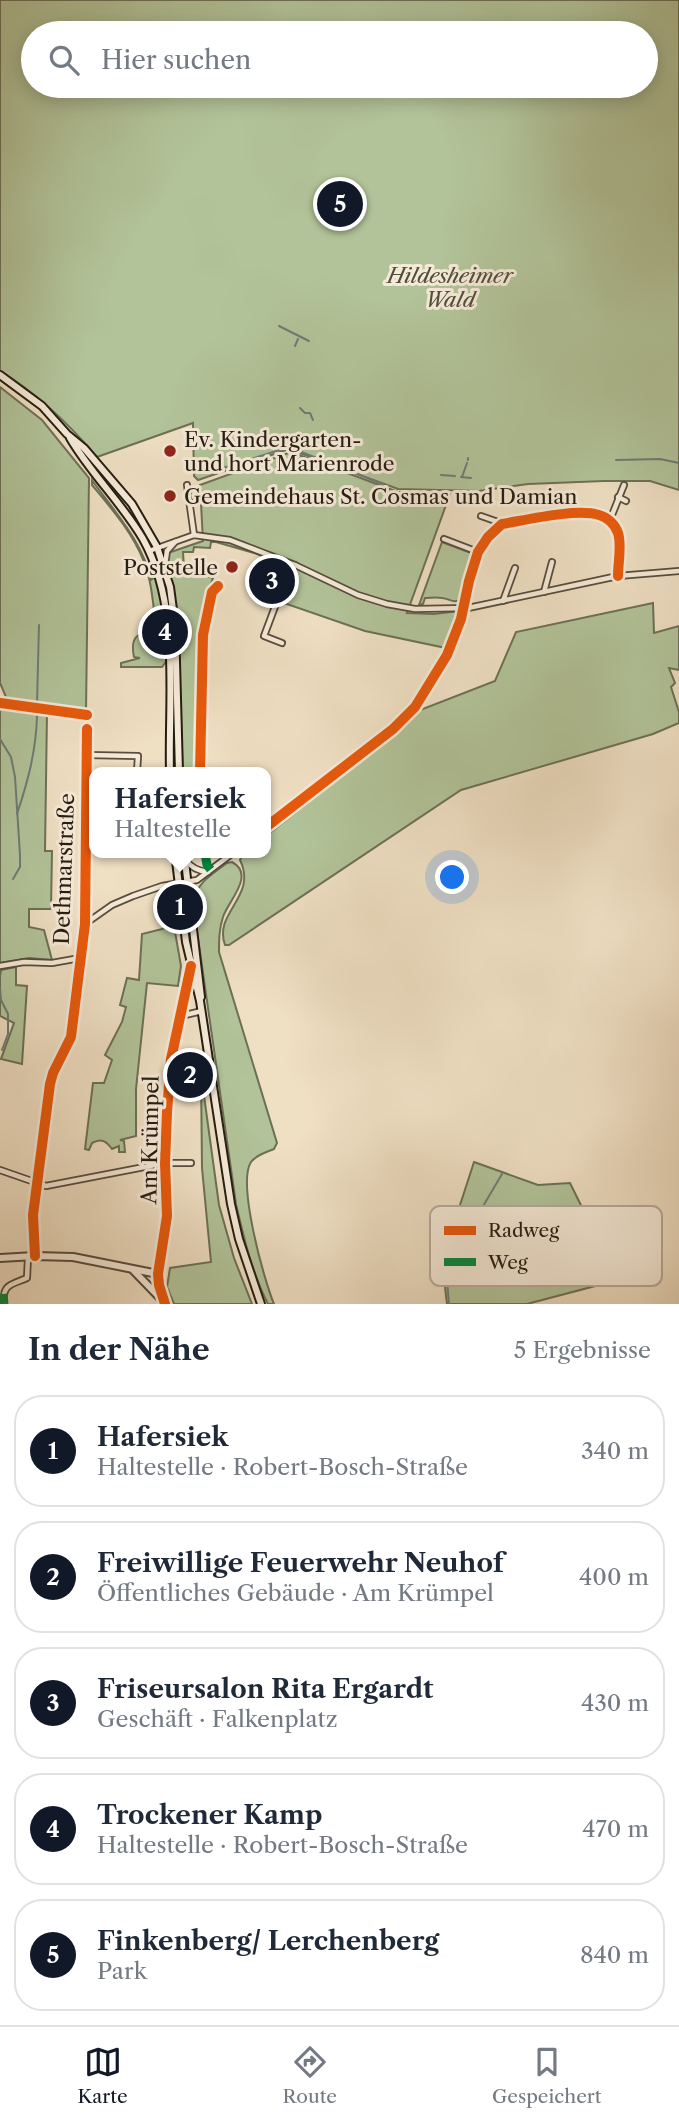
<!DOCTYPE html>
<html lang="de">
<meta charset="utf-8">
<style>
:root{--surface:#fff;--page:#f2f2f3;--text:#1f2937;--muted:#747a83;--line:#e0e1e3;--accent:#111827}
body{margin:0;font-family:"Libre Caslon Text",serif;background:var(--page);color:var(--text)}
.you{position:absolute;left:453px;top:878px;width:24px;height:24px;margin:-18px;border:5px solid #fff;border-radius:50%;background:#1a73e8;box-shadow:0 0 0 10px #1a73e833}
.badge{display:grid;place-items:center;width:46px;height:46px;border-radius:50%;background:var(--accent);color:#fff;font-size:23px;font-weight:700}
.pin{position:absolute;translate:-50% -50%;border:4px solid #fff;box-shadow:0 2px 7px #0006}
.popup{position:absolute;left:89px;top:767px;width:182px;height:91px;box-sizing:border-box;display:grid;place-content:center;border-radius:14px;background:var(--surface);filter:drop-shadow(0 2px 5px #0005);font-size:23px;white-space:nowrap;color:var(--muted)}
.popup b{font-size:26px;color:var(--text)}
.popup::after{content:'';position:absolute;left:50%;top:100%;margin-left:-14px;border:14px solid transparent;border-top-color:var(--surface)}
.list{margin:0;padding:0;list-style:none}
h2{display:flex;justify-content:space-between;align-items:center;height:91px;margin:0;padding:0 28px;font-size:30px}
h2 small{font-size:23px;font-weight:400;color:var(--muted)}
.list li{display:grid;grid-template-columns:46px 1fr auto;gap:21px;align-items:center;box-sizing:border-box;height:112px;margin:0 14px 14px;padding:0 14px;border:2px solid var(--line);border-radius:28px}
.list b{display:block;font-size:26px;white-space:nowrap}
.list p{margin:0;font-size:23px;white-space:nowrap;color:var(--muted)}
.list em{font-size:23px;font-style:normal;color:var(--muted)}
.icon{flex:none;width:38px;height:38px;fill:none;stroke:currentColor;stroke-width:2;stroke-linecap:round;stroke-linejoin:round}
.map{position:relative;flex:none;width:679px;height:1304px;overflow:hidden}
.search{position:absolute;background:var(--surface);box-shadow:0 4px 18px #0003;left:21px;right:21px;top:21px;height:77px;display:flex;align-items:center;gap:18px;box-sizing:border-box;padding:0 24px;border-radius:38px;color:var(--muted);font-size:26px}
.sheet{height:721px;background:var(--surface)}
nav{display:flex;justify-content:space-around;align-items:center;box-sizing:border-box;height:98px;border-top:2px solid var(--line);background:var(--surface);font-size:19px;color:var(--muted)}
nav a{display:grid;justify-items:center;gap:4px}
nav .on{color:var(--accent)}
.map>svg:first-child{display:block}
</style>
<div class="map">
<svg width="679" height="1304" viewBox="0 0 679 1304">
<rect width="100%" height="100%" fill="#efdfc3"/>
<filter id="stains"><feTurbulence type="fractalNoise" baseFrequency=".00286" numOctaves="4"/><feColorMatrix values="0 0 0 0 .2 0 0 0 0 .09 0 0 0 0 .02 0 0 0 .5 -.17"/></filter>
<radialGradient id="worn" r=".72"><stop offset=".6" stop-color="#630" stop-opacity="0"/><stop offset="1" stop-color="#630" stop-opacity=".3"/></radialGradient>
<g fill="#b2c399" stroke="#6c7056" stroke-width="2" fill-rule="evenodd">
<path d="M0,0H679V490L650,481H604L528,484L479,491L398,489L289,449L198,480L194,476L193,423L97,457C69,424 37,393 0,371ZM646,33V86H33V33Z"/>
<path d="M0,387L42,420L89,478L86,713L9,704L0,683Z"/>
<path d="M291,452L398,492L450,494L407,613L434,614L459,611L446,648L365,631L275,600L278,592L275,589L276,570L269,567L271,564L286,570L287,566L254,553L216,542H211L210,548L194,547L193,552H183L184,569L213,578L205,603L201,635L197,772H181L173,591L165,554L203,541L200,485Z"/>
<path d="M92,480C114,511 143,542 151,580L157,575L165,612L168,659L162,667H121V663L140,658L134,657C129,632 141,636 156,626C153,605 152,582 144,562C133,533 111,508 92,485Z"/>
<path d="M442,542L474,554L465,580L462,599C453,604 451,599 442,598C437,597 430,598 425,598L423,604L419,605Z"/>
<path d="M653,603L654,633L679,626V670L669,668L675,683L671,687L679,712V723L653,734L461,790L229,945H225C213,912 258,897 240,860L243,854L266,853V836L405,726L420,710L495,681L516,632Z"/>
<path d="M0,705L47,712L45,851H52L51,909H29V927L44,930L52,960L29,958L0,963Z"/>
<path d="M232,862C256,875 228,901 223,917C219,929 219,940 219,952L277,1143L274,1149C267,1152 256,1155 251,1162C237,1183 264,1280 274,1304H268C252,1273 244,1238 236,1204L193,903C196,883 212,874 227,863Z"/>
<path d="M174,926L181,966L178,986L147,983L136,1089V1136L120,1140L124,1141L125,1152H119V1146L112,1149C106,1141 102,1138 92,1143L89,1150L85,1149L93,1083H104L112,1060L105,1055L122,1022L126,1007L120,1005L127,978L139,980L142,934Z"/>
<path d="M16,967V985L27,986L22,1064L1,1059L14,1023L0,1016V976L1,970Z"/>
<path d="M201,1074L219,1205L234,1258L252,1304H174L167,1287L170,1268L211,1262L202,1168Z"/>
<path d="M474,1162L538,1185L570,1183L618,1280L527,1304H447L444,1279L446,1248Z"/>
</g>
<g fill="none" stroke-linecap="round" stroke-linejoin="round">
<g stroke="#6c7c77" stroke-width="2">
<path d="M279,326L309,341"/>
<path d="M295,346L298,339"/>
<path d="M300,408L305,413H310L313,420"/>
<path d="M468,460V458"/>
<path d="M616,460L660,459L679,463"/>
<path d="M207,473L289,447L382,484"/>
<path d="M441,475L455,476"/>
<path d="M461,477L471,478"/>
<path d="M462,477L467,463"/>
<path d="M37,703L39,625"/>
<path d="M0,739L11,757L15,777L20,855V867L13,879"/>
<path d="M17,814C28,781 36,751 37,716"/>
<path d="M0,988L1,1000L8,1014V1034L2,1050"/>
<path d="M449,1304L446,1269L502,1174"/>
</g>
<defs>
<g id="minor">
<path d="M187,485L194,535"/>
<path d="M618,497L626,501"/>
<path d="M481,516L501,523"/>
<path d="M610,520L624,485"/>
<path d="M444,539L478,552"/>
<path d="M149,551L194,535L230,540L295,565L358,595L387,604L415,609L468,608L618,576L679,571"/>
<path d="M165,565L167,551L175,542"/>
<path d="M544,592L552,562"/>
<path d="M503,601L515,568"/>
<path d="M282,643L264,636L276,604L295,565"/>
<path d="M87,755L138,756L137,772"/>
<path d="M266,827L393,729L415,707L447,655L461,619L469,581L478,552L488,537L502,524C526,520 577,508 599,515C607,517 615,524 618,533C622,545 618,563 618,576"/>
<path d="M186,860C191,868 198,871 208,872"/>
<path d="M85,924L112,905L133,896L162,886L197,880L233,853"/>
<path d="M0,966L24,962L52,963L80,958"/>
<path d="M181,1016L202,1011"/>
<path d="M0,1170L46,1186L165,1163H191"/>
<path d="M35,1256L33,1215L50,1084L53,1073L71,1037L85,924L87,729"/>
<path d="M158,1274L167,1216L165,1163L171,1059L191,967"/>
<path d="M4,1304C2,1284 11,1285 27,1278L28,1257"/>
</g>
<g id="tertiary">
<path d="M0,1258L35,1256L73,1257L158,1274L159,1285L165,1304"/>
<path d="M133,1270L162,1300"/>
</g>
<g id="secondary">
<path d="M0,375L42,406L67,434L84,448L132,504L157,547L170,587L175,625L179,772"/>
<path d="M70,438C91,474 122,503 143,539C181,607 168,696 170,772"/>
<path d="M175,853L186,942L200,1001L231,1204L239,1239L261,1304"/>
<path d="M184,853L201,997"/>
</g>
</defs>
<use href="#minor" stroke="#584d3e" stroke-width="8"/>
<use href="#tertiary" stroke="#584d3e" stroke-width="10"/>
<use href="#secondary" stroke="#251c12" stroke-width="10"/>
<use href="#minor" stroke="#f5ead8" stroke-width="4.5"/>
<use href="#tertiary" stroke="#f5ead8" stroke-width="6"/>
<use href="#secondary" stroke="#f5ead8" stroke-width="6"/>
<g stroke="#00873e" stroke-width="9" stroke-dasharray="18 9" stroke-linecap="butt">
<path d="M205,853L207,865L211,870"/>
<path d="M3,1294L4,1304"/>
</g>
<defs>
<g id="cycleway">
<path d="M0,703L87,715"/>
<path d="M200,772L203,635L212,592L218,586"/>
<path d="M266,827L393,729L415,707L447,655L461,619L469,581L478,552L488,537L502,524C526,520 577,508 599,515C607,517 615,524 618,533C622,545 618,563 618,576"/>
<path d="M35,1256L33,1215L50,1084L53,1073L71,1037L85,924L87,729"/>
<path d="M165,1304L159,1285L158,1274L167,1216L165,1163L167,1112L171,1059L191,966"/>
</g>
</defs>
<use href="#cycleway" stroke="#f5ead8" stroke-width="15"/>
<use href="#cycleway" stroke="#e8590c" stroke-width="10"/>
</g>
<g fill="#8f2418" stroke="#f5ead8" stroke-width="2.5">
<circle cx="170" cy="451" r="7"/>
<circle cx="170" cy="496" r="7"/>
<circle cx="232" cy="567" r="7"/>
</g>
<g text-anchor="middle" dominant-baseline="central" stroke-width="6" stroke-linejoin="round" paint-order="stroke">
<g font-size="21" font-style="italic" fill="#4f4e3a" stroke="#f5ead8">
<text x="450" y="275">Hildesheimer<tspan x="450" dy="24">Wald</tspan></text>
</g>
<g font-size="21" fill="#251c12" stroke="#f5ead8" text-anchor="start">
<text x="184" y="439">Ev. Kindergarten-<tspan x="184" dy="24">und hort Marienrode</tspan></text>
<text x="184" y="496">Gemeindehaus St. Cosmas und Damian</text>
<text x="218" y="567" text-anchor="end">Poststelle</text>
</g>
<g font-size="21" fill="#251c12" stroke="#f5ead8">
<text transform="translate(64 869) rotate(-88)">Dethmarstraße</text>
<text transform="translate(150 1140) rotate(-89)">Am Krümpel</text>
</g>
</g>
<rect x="430" y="1206" width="232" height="80" rx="10" fill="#f5ead8" stroke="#b7ac9d" stroke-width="2"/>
<rect x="444" y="1226" width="32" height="9" fill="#e8590c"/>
<rect x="444" y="1258" width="32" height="8" fill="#00873e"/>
<g font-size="19" fill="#251c12">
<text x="488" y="1237">Radweg</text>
<text x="488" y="1269">Weg</text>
</g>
<rect width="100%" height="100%" filter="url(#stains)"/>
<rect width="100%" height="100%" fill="url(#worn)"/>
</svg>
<div class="you"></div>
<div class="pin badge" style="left:180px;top:907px">1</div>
<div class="popup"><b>Hafersiek</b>Haltestelle</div>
<div class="pin badge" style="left:190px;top:1075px">2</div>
<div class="pin badge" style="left:272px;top:581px">3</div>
<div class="pin badge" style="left:165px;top:632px">4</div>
<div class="pin badge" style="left:340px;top:204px">5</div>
<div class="search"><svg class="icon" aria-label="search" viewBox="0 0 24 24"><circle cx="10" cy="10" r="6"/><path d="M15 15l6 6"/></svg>Hier suchen</div>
</div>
<section class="sheet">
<h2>In der Nähe<small>5 Ergebnisse</small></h2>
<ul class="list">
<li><span class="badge">1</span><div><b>Hafersiek</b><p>Haltestelle · Robert-Bosch-Straße</p></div><em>340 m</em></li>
<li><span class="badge">2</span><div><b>Freiwillige Feuerwehr Neuhof</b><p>Öffentliches Gebäude · Am Krümpel</p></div><em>400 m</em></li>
<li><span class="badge">3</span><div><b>Friseursalon Rita Ergardt</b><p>Geschäft · Falkenplatz</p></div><em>430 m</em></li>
<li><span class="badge">4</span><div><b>Trockener Kamp</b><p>Haltestelle · Robert-Bosch-Straße</p></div><em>470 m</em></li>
<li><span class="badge">5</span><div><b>Finkenberg/ Lerchenberg</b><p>Park</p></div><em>840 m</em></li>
</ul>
</section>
<nav>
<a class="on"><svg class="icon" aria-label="map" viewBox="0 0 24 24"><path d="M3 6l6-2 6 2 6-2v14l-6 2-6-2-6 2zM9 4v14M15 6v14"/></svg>Karte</a>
<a><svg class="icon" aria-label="directions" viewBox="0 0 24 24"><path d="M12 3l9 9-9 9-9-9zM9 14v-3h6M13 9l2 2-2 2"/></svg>Route</a>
<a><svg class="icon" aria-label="saved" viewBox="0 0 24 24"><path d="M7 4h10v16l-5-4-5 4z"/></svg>Gespeichert</a>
</nav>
